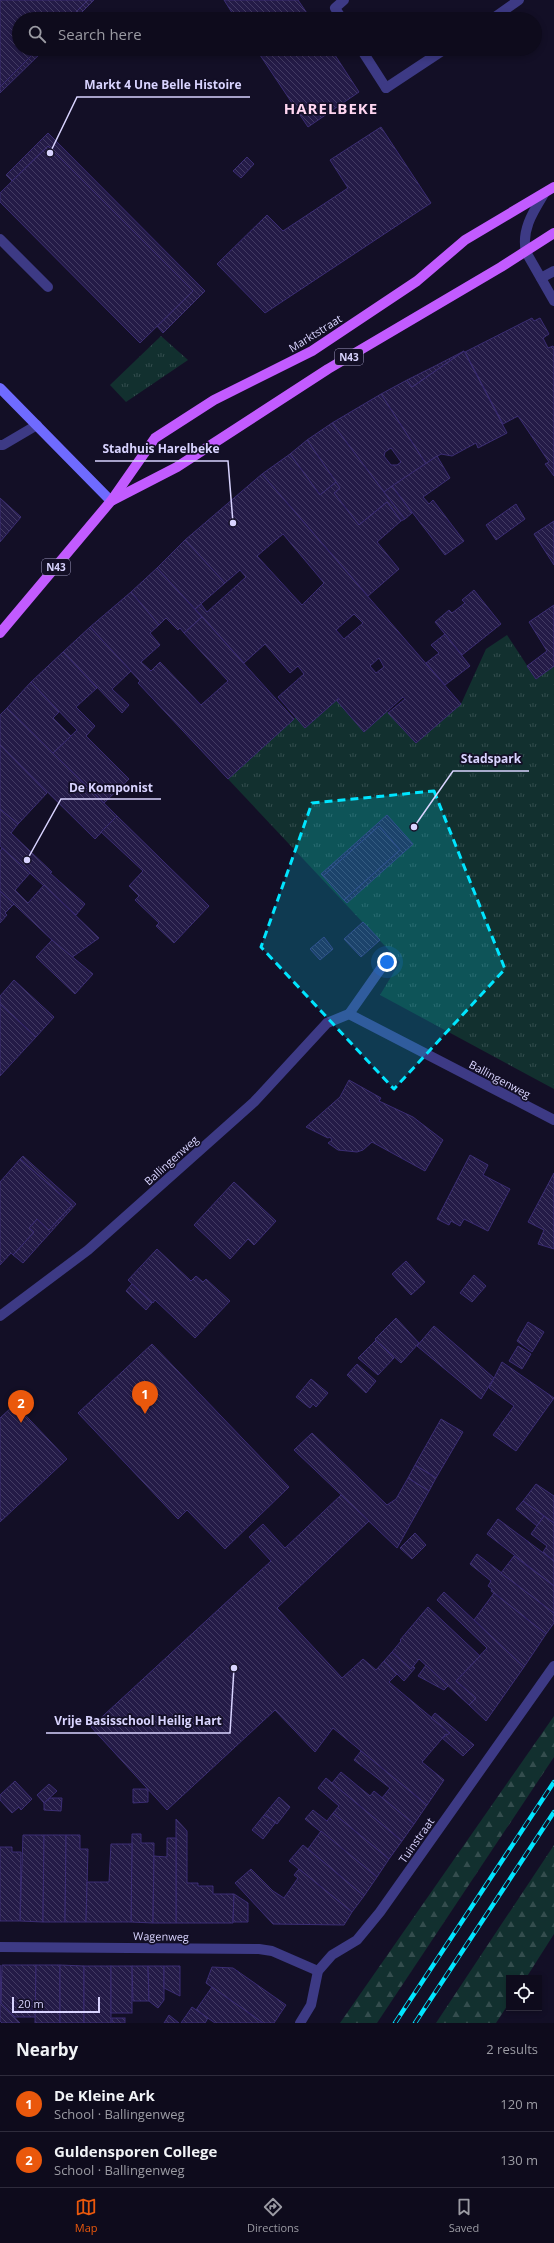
<!DOCTYPE html>
<meta charset="utf-8">
<style>
:root{--surface:#0e0b1c;--page:#1c1929;--text:#f1f3f6;--muted:#9b9ba3;--line:#2e2b3b;--accent:#ea580c}
body{margin:0;font-family:"Open Sans",sans-serif;background:var(--page);color:var(--text)}
.controls{position:absolute;right:12px;bottom:12px;display:grid;overflow:hidden;border-radius:0px;box-shadow:0 2px 6px #0003}
.controls button{width:36px;height:36px;display:grid;place-items:center;padding:0;border:0;border-bottom:1px solid var(--line);background:var(--surface);color:var(--text);font:20px sans-serif}
.scale{position:absolute;left:12px;bottom:10px;width:88px;box-sizing:border-box;padding-left:4px;border:2px solid #d9d4ff;border-top:0;font-size:11px;line-height:14px;white-space:nowrap;color:#d9d4ff;-webkit-text-stroke:3px #130f26;paint-order:stroke}
.you{position:absolute;left:387px;top:962px;width:14px;height:14px;margin:-10px;border:3px solid #fff;border-radius:50%;background:#1a73e8;box-shadow:0 0 0 6px #1a73e833}
.badge{display:grid;place-items:center;width:26px;height:26px;border-radius:50%;background:var(--accent);color:#fff;font-size:13px;font-weight:700}
.pin{position:absolute;translate:-50% -33px;filter:drop-shadow(0 1px 2px #0008)}
.pin::after{content:'';position:absolute;top:21px;width:14px;height:12px;background:inherit;clip-path:polygon(0 0,100% 0,50% 100%)}
.list{margin:0;padding:0;list-style:none}
h2{display:flex;justify-content:space-between;align-items:center;height:52px;margin:0;padding:0 16px;font-size:17px}
h2 small{font-size:13px;font-weight:400;color:var(--muted)}
.list li{display:grid;grid-template-columns:26px 1fr auto;gap:12px;align-items:center;box-sizing:border-box;height:56px;padding:0 16px;border-top:1px solid var(--line)}
.list b{display:block;font-size:15px;white-space:nowrap}
.list p{margin:0;font-size:13px;white-space:nowrap;color:var(--muted)}
.list em{font-size:13px;font-style:normal;color:var(--muted)}
.icon{flex:none;width:22px;height:22px;fill:none;stroke:currentColor;stroke-width:2;stroke-linecap:round;stroke-linejoin:round}
.map{position:relative;flex:none;width:554px;height:2023px;overflow:hidden}
.search{position:absolute;background:var(--surface);box-shadow:0 2px 6px #0003;left:12px;right:12px;top:12px;height:44px;display:flex;align-items:center;gap:10px;box-sizing:border-box;padding:0 14px;border-radius:22px;color:var(--muted);font-size:15px}
.sheet{height:164px;background:var(--surface)}
nav{display:flex;justify-content:space-around;align-items:center;box-sizing:border-box;height:56px;border-top:1px solid var(--line);background:var(--surface);font-size:11px;color:var(--muted)}
nav a{display:grid;justify-items:center;gap:2px}
nav .on{color:var(--accent)}
.map>svg:first-child{display:block}
</style>
<div class="map">
<svg width="554" height="2023" viewBox="0 0 554 2023">
<defs>
<pattern id="grass-tufts" width="24" height="20" patternUnits="userSpaceOnUse"><rect width="24" height="20" fill="#12302f"/><path d="M3 7l-1-3M5 7V3M7 7l1-3M15 17l-1-3M17 17v-4M19 17l1-3" fill="none" stroke="#344d4e"/></pattern>
<pattern id="forest-firs" width="22" height="20" patternUnits="userSpaceOnUse"><rect width="22" height="20" fill="#12302f"/><path d="M5 1l3.5 6h-7zM16 11l3.5 6h-7z" fill="#344d4e"/></pattern>
<pattern id="building-back-hatch" width="6" height="6" patternUnits="userSpaceOnUse"><rect width="6" height="6" fill="#241b47"/><path d="M-1 5l2 2M0 0l6 6M5-1l2 2" fill="none" stroke="#433b63"/></pattern>
</defs>
<rect width="100%" height="100%" fill="#130f26"/>
<g fill="url(#grass-tufts)">
<path d="M161,336L188,360L126,402L110,385Z"/>
<path d="M507,635L536,679L554,666V1089L380,995L400,962L228,779L296,717L305,728L337,700L364,731L387,711L416,743L461,704L486,649Z"/>
</g>
<g fill="url(#forest-firs)">
<path d="M554,1716V1757L377,2023H340Z"/>
<path d="M554,1845V1934L526,1978H509V2003L496,2023H436Z"/>
</g>
<g fill="url(#building-back-hatch)" stroke="#3b2d73" fill-rule="evenodd">
<path d="M0,0H88L69,19H19V49H38L0,87Z"/>
<path d="M88,0H94L75,19H69Z"/>
<path d="M224,0H298L311,19H236Z"/>
<path d="M38,49H45L0,93V87Z"/>
<path d="M256,49H331L359,92L308,127Z"/>
<path d="M381,127L431,203L265,313L217,264L267,215L283,231L348,188L330,160Z"/>
<path d="M48,133L205,291L163,333L157,326L193,291L48,146L12,181L6,175Z"/>
<path d="M48,146L193,291L140,343L0,202V193Z"/>
<path d="M247,157L254,164L241,178L233,171Z"/>
<path d="M532,318L534,321L540,318L549,334L543,338L548,348L553,346L554,348V476L545,464L549,462L518,416L503,424L465,352Z"/>
<path d="M464,351L507,433L478,448L476,443L452,456L441,454L426,464L381,394L407,380L412,387Z"/>
<path d="M464,351L412,387L407,380L435,366Z"/>
<path d="M381,394L426,464L384,492L332,423ZM391,448L401,462L397,465H391L384,456L385,452Z"/>
<path d="M332,423L384,492L405,519L401,521L387,502L359,525L334,493L340,488L307,440Z"/>
<path d="M307,440L336,482L320,495L290,454Z"/>
<path d="M290,454L320,495L336,482L340,488L334,493L359,525L387,502L401,521L377,542L399,569L368,596L262,474Z"/>
<path d="M437,456L450,478L423,497L429,504L433,500L464,541L445,555L392,486Z"/>
<path d="M262,474L461,704L416,743L388,713L405,699L403,697L364,732L337,701L339,698L305,728L278,697L304,674L298,666L290,673L265,644L244,663L195,609L201,604L207,612L246,577L240,570L225,583L185,540ZM283,534L324,583L302,605L257,556ZM354,614L363,623L344,639L336,630ZM379,658L384,667L376,673L370,666Z"/>
<path d="M392,486L412,513L405,519L384,492Z"/>
<path d="M0,498L21,517L0,542Z"/>
<path d="M516,504L525,519L496,540L486,525Z"/>
<path d="M554,521V565L534,534Z"/>
<path d="M185,540L225,583L195,609L157,568Z"/>
<path d="M157,568L202,617L184,633L180,628L178,630L166,618L159,625L131,592Z"/>
<path d="M474,590L501,624L462,655L435,622L449,610L452,613L465,603L462,600Z"/>
<path d="M131,592L159,625L150,633L160,645L141,662L151,671L160,662L201,705L228,681L184,633L202,617L294,719L228,779L138,683L140,681L90,627Z"/>
<path d="M554,605V666L536,679L527,666L547,651L529,622Z"/>
<path d="M90,627L131,671L112,689L129,705L122,713L63,652Z"/>
<path d="M445,634L470,666L445,685L426,663L439,653L431,645Z"/>
<path d="M63,652L97,688L76,707L95,726L86,736L129,779L104,803L53,753L77,730L31,682Z"/>
<path d="M31,682L59,712L53,718L71,736L53,753L7,708Z"/>
<path d="M7,708L117,816L95,839L0,745V715Z"/>
<path d="M0,745L47,793L18,824L0,809Z"/>
<path d="M0,809L18,824L11,833L52,872L50,873L85,904L76,915L0,846Z"/>
<path d="M387,815L413,844L347,903L344,900L400,850L379,826L323,876L321,874Z"/>
<path d="M117,816L209,906L174,943L156,926L159,923L135,900L139,896L129,886L143,871L101,832Z"/>
<path d="M379,826L400,850L344,900L323,876Z"/>
<path d="M2,848L30,873L15,890L28,903L44,885L99,938L71,958L0,891V851Z"/>
<path d="M0,891L14,904L5,913L7,915L0,923Z"/>
<path d="M363,922L380,940L361,957L344,939Z"/>
<path d="M324,937L333,949L320,960L310,949Z"/>
<path d="M52,940L93,974L75,994L36,957Z"/>
<path d="M14,980L54,1017L36,1037L0,1004V996Z"/>
<path d="M0,1004L36,1037L0,1076Z"/>
<path d="M349,1080L381,1098L379,1101L413,1117L443,1140L425,1171L372,1142L363,1150L357,1152L338,1150L328,1143L332,1140L330,1137L328,1138L306,1127L340,1097Z"/>
<path d="M470,1155L488,1165L483,1175L510,1189L488,1231L464,1219L460,1226L451,1221L449,1225L437,1219Z"/>
<path d="M23,1156L76,1204L23,1263L13,1255L34,1232L29,1228L37,1219L49,1230L72,1205L20,1159Z"/>
<path d="M20,1159L72,1205L49,1230L37,1219L29,1228L34,1232L13,1255L11,1253L0,1265V1182Z"/>
<path d="M554,1173V1249L538,1244L544,1230L528,1222Z"/>
<path d="M234,1182L276,1221L254,1245L248,1239L230,1259L194,1225Z"/>
<path d="M157,1249L191,1281L196,1276L203,1282L206,1279L230,1301L195,1338L155,1300L153,1303L128,1280Z"/>
<path d="M406,1261L425,1282L411,1295L392,1274Z"/>
<path d="M474,1275L486,1286L472,1302L460,1293Z"/>
<path d="M132,1284L152,1303L146,1310L126,1291Z"/>
<path d="M396,1318L419,1343L401,1363L375,1339Z"/>
<path d="M528,1322L544,1332L532,1352L517,1341Z"/>
<path d="M434,1326L494,1378L481,1399L417,1346Z"/>
<path d="M376,1340L394,1358L378,1375L358,1358Z"/>
<path d="M152,1344L289,1487L225,1549L187,1510L178,1519L78,1413Z"/>
<path d="M518,1346L531,1354L522,1369L509,1361Z"/>
<path d="M502,1362L554,1398L516,1451L493,1435L514,1406L489,1388Z"/>
<path d="M357,1364L376,1381L366,1393L347,1375Z"/>
<path d="M311,1379L328,1393L316,1407L313,1404L310,1408L296,1397Z"/>
<path d="M11,1400L67,1459L0,1522V1418L13,1406L9,1402Z"/>
<path d="M441,1419L463,1432L436,1478L415,1465Z"/>
<path d="M312,1433L387,1505L396,1499L408,1478L429,1491L397,1548L294,1450Z"/>
<path d="M415,1465L436,1478L429,1491L408,1478Z"/>
<path d="M536,1484L554,1496V1523L523,1501Z"/>
<path d="M341,1495L369,1521L277,1608L342,1678L363,1659L376,1670L384,1661L397,1674L389,1682L450,1733L448,1735L446,1734L422,1762L444,1780L427,1805L333,1728L315,1752L275,1710L167,1810L91,1727L271,1561L249,1537L263,1524L285,1548Z"/>
<path d="M523,1501L544,1516L537,1526L516,1509Z"/>
<path d="M544,1516L554,1523V1561L543,1552L547,1546L531,1534Z"/>
<path d="M498,1519L554,1561V1586L487,1534Z"/>
<path d="M415,1533L426,1545L412,1559L400,1548Z"/>
<path d="M477,1554L554,1613V1623L546,1634L491,1591L492,1589L488,1586L491,1581L470,1564Z"/>
<path d="M514,1556L554,1586V1613L501,1573Z"/>
<path d="M444,1592L524,1667L486,1721L469,1705L476,1698L456,1681L487,1648L437,1600Z"/>
<path d="M494,1593L546,1634L524,1667L474,1620Z"/>
<path d="M428,1607L480,1656L456,1681L476,1698L469,1705L419,1659L411,1669L392,1652L401,1641L400,1640Z"/>
<path d="M392,1652L411,1669L413,1666L415,1668L404,1681L384,1661Z"/>
<path d="M426,1665L448,1686L444,1690L418,1676Z"/>
<path d="M435,1713L474,1745L463,1756L442,1738L450,1733L431,1718Z"/>
<path d="M361,1751L427,1805L414,1824L382,1798L390,1788L354,1760Z"/>
<path d="M341,1772L370,1796L374,1791L414,1824L402,1841L332,1783Z"/>
<path d="M326,1778L402,1841L389,1859L333,1813L339,1806L318,1788Z"/>
<path d="M15,1781L32,1799L21,1810L19,1807L12,1813L0,1800V1795Z"/>
<path d="M49,1784L57,1791L44,1803L37,1795Z"/>
<path d="M133,1789H148V1802L133,1803Z"/>
<path d="M279,1797L290,1807L277,1824L264,1815Z"/>
<path d="M50,1798H62L61,1811L44,1810V1803Z"/>
<path d="M313,1810L327,1821L333,1813L389,1859L377,1877L305,1819Z"/>
<path d="M264,1815L276,1822L263,1839L252,1830Z"/>
<path d="M176,1819L187,1831V1883H198V1886H213V1894H234L233,1923H176Z"/>
<path d="M321,1831L377,1877L364,1896L308,1849Z"/>
<path d="M132,1834H141V1843H154L153,1923L131,1922Z"/>
<path d="M23,1835H44L43,1922L20,1921Z"/>
<path d="M44,1835H66L65,1922H43Z"/>
<path d="M66,1835H80V1849H88L86,1922H65Z"/>
<path d="M167,1838H176V1923H153L154,1856L167,1857Z"/>
<path d="M111,1844H132L131,1922H86L87,1882H109Z"/>
<path d="M303,1845L364,1896L352,1912L289,1861Z"/>
<path d="M0,1847H12V1852H21L20,1921H0Z"/>
<path d="M251,1869L273,1891L284,1898L298,1878L294,1875L299,1869L352,1912L344,1925L273,1924L235,1883Z"/>
<path d="M234,1894L248,1903V1922H233Z"/>
<path d="M0,1965L1,2003L20,2023H2L0,2021Z"/>
<path d="M2,1965H36V2017H15L1,2003Z"/>
<path d="M36,1965H60V2023H35Z"/>
<path d="M60,1965L84,1966V2023H60Z"/>
<rect x="84" y="1966" width="27" height="57"/>
<rect x="111" y="1966" width="21" height="47"/>
<path d="M132,1966H148L149,2001H133Z"/>
<path d="M148,1966H164V2000L158,2008L149,2001Z"/>
<path d="M164,1966H180V1996L164,1988Z"/>
<path d="M212,1967L233,1968L286,2005L274,2023H263L206,1983Z"/>
<path d="M212,1987L263,2023H215L196,2010Z"/>
<path d="M192,2007L208,2018L205,2023H181Z"/>
<path d="M169,2015L179,2023H164Z"/>
<rect x="112" y="2018" width="13" height="5"/>
</g>
<g fill="none" stroke-linecap="round" stroke-linejoin="round">
<g stroke="#3d3a85" stroke-width="10">
<path d="M342,19L335,8L344,0"/>
<path d="M361,49L386,88"/>
<path d="M0,239L48,287"/>
</g>
<g stroke="#3d3a85" stroke-width="10">
<path d="M492,19L519,0"/>
<path d="M386,88L445,49"/>
<path d="M544,194C533,212 521,230 526,252L554,301"/>
<path d="M541,278L554,271"/>
<path d="M0,445H3L37,425"/>
<path d="M349,1014L389,957"/>
<path d="M0,1316L88,1250L254,1102L327,1023L349,1014L554,1120"/>
<path d="M0,1947L259,1949L272,1951L318,1971"/>
<path d="M300,2023L311,2005L318,1971L332,1955L357,1940L380,1912L554,1666"/>
</g>
<path stroke="#6f6bff" stroke-width="10" d="M0,388L111,501"/>
<g stroke="#c25bff" stroke-width="10">
<path d="M113,500L177,467L328,369L501,267L554,233"/>
<path d="M0,633L111,501L155,438L214,400L312,351L417,281L465,240L554,187"/>
</g>
<defs>
<g id="rail">
<path d="M395,2023L554,1782"/>
<path d="M415,2023L554,1812"/>
</g>
</defs>
<use href="#rail" stroke="#00e5ff" stroke-width="4.5"/>
<use href="#rail" stroke="#130f26" stroke-width="3" stroke-dasharray="9" stroke-linecap="butt"/>
</g>
<path fill="#00e5ff" fill-opacity="0.2" stroke="#00e5ff" stroke-width="3" stroke-dasharray="8 5" stroke-linejoin="round" d="M434,791L505,969L394,1089L261,947L312,803Z"/>
<g text-anchor="middle" dominant-baseline="central" stroke-width="3.5" stroke-linejoin="round" paint-order="stroke">
<g fill="#130f26" stroke="#9e99be" stroke-width="1">
<rect x="335" y="349" width="28" height="16" rx="3"/>
<rect x="42" y="559" width="28" height="16" rx="3"/>
</g>
<g font-size="10" font-weight="bold" fill="#d9d4ff">
<text x="349" y="357">N43</text>
<text x="56" y="567">N43</text>
</g>
<g font-size="11" fill="#d9d4ff" stroke="#130f26">
<text transform="translate(315 333) rotate(-32)">Marktstraat</text>
<text transform="translate(500 1079) rotate(28)">Ballingenweg</text>
<text transform="translate(171 1160) rotate(-42)">Ballingenweg</text>
<text transform="translate(416 1840) rotate(-55)">Tuinstraat</text>
<text transform="translate(161 1936) rotate(1)">Wagenweg</text>
</g>
<g font-size="15" font-weight="bold" letter-spacing="1" fill="#ffd6f0" stroke="#130f26">
<text x="331" y="108">HARELBEKE</text>
</g>
</g>
<path fill="none" stroke="#d9d4ff" stroke-width="1.5" d="M50 153L77 97H250M233 523L228 461H95M414 827L453 771H529M27 860L61 799H161M234 1668L230 1733H46"/>
<g fill="#d9d4ff" stroke="#130f26" stroke-width="1.5">
<circle cx="50" cy="153" r="4"/>
<circle cx="233" cy="523" r="4"/>
<circle cx="414" cy="827" r="4"/>
<circle cx="27" cy="860" r="4"/>
<circle cx="234" cy="1668" r="4"/>
</g>
<g font-size="12" text-anchor="middle" font-weight="bold" fill="#d9d4ff" stroke="#130f26" stroke-width="3.5" stroke-linejoin="round" paint-order="stroke">
<text x="163" y="89">Markt 4 Une Belle Histoire</text>
<text x="161" y="453">Stadhuis Harelbeke</text>
<text x="491" y="763">Stadspark</text>
<text x="111" y="792">De Komponist</text>
<text x="138" y="1725">Vrije Basisschool Heilig Hart</text>
</g>
</svg>
<div class="controls">
<button><svg class="icon" aria-label="locate" viewBox="0 0 24 24"><circle cx="12" cy="12" r="6"/><path d="M12 2v4M12 18v4M2 12h4M18 12h4"/></svg></button>
</div>
<div class="scale">20 m</div>
<div class="you"></div>
<div class="pin badge" style="left:145px;top:1414px">1</div>
<div class="pin badge" style="left:21px;top:1423px">2</div>
<div class="search"><svg class="icon" aria-label="search" viewBox="0 0 24 24"><circle cx="10" cy="10" r="6"/><path d="M15 15l6 6"/></svg>Search here</div>
</div>
<section class="sheet">
<h2>Nearby<small>2 results</small></h2>
<ul class="list">
<li><span class="badge">1</span><div><b>De Kleine Ark</b><p>School · Ballingenweg</p></div><em>120 m</em></li>
<li><span class="badge">2</span><div><b>Guldensporen College</b><p>School · Ballingenweg</p></div><em>130 m</em></li>
</ul>
</section>
<nav>
<a class="on"><svg class="icon" aria-label="map" viewBox="0 0 24 24"><path d="M3 6l6-2 6 2 6-2v14l-6 2-6-2-6 2zM9 4v14M15 6v14"/></svg>Map</a>
<a><svg class="icon" aria-label="directions" viewBox="0 0 24 24"><path d="M12 3l9 9-9 9-9-9zM9 14v-3h6M13 9l2 2-2 2"/></svg>Directions</a>
<a><svg class="icon" aria-label="saved" viewBox="0 0 24 24"><path d="M7 4h10v16l-5-4-5 4z"/></svg>Saved</a>
</nav>
